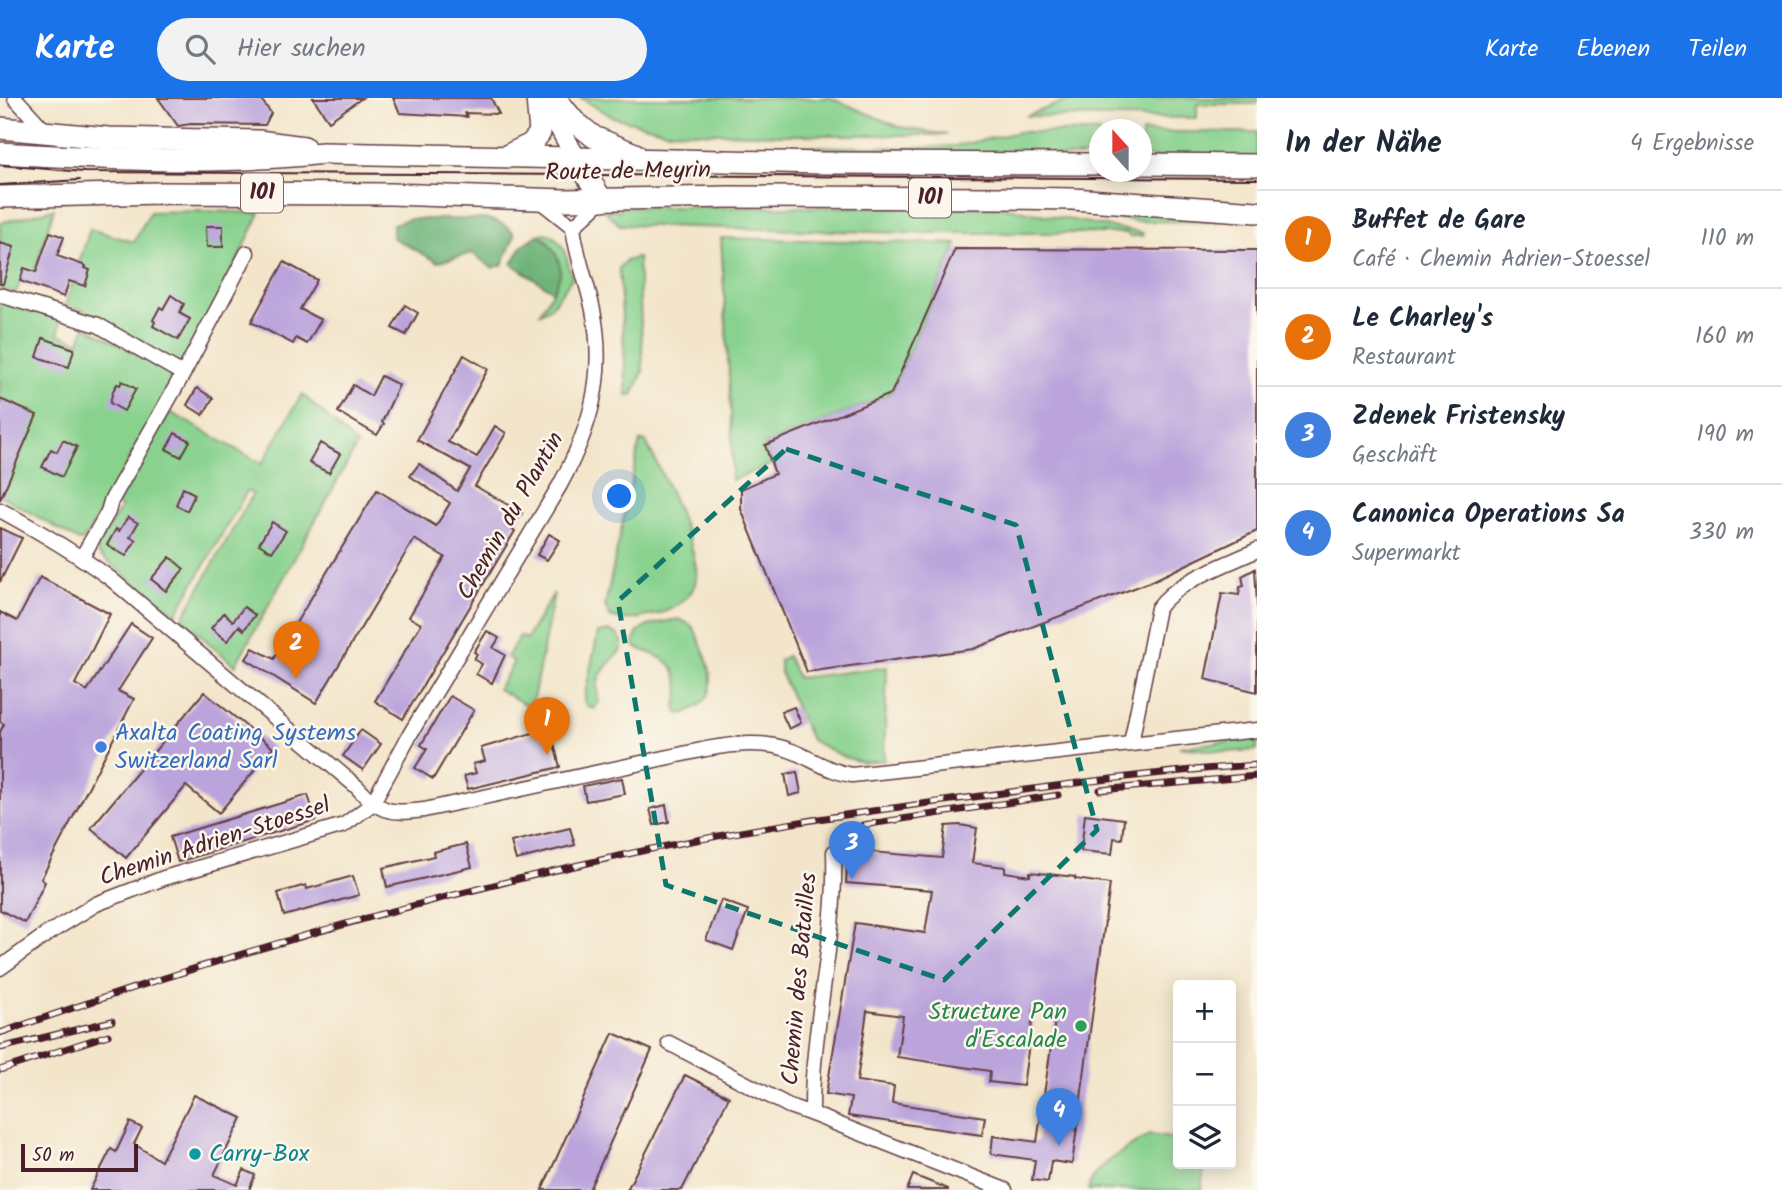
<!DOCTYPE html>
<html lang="de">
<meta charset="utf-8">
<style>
:root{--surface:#fff;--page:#f2f2f3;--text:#1f2937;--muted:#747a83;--line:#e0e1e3;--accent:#1a73e8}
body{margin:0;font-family:Kalam,sans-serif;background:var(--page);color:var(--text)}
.controls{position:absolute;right:21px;bottom:21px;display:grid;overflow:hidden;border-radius:7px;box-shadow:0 4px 18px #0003}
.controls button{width:63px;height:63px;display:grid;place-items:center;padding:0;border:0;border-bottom:2px solid var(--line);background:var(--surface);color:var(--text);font:35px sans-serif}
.compass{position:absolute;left:1089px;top:21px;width:63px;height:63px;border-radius:50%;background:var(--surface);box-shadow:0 4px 18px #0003;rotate:339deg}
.scale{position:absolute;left:21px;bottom:18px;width:117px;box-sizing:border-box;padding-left:7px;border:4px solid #4a1f2b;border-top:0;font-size:19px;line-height:24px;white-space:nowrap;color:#4a1f2b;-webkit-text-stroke:5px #fbf7ec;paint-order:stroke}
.you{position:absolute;left:620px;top:399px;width:24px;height:24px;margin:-18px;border:5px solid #fff;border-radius:50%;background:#1a73e8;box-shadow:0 0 0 10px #1a73e833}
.badge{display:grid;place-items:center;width:46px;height:46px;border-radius:50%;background:var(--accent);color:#fff;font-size:23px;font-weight:700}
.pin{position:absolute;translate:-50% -58px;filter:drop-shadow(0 2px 4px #0008)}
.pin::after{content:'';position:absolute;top:37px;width:24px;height:21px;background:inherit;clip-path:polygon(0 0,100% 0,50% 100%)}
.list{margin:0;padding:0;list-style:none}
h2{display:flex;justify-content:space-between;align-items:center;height:91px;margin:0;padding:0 28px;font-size:30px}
h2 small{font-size:23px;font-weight:400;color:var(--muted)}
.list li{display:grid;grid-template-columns:46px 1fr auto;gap:21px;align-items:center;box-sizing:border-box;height:98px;padding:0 28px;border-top:2px solid var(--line)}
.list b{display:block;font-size:26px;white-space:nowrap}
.list p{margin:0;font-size:23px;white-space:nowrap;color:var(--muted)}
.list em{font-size:23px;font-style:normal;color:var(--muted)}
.icon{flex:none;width:38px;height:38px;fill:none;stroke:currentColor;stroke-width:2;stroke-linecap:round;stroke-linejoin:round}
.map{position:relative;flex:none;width:1257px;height:1092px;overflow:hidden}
header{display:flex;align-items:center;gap:42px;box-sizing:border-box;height:98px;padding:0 35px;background:var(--accent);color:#fff}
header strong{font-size:33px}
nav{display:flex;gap:38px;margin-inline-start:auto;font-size:24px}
.search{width:490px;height:63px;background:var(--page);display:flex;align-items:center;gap:18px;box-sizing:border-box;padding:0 24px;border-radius:38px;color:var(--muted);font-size:26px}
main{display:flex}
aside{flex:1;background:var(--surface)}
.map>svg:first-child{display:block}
</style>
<header>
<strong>Karte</strong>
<div class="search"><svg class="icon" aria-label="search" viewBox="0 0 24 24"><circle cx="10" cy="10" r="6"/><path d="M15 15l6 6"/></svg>Hier suchen</div>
<nav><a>Karte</a><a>Ebenen</a><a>Teilen</a></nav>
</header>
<main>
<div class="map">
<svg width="1257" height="1092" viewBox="0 0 1257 1092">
<rect width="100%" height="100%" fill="#fbf7ec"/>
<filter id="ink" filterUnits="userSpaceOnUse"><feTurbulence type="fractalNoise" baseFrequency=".0143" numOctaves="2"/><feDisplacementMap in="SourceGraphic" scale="14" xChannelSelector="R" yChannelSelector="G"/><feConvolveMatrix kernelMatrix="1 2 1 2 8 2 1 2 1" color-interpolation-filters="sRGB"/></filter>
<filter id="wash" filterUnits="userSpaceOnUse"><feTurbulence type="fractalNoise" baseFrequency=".00686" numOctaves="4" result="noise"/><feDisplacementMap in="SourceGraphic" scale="28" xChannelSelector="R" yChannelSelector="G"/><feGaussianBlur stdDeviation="1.57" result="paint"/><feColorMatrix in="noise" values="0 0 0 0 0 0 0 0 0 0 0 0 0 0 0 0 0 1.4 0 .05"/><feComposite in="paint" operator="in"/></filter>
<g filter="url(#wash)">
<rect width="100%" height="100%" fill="#f3e5ca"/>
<g fill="#88d28e" stroke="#69785c" stroke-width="2">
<path d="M581,0H831L899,29L947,37H781L666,33L613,19Z"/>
<path d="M1074,0H1257V6H1197V20L1026,18Z"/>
<path d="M1019,34H1100L1099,59L827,57L793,51V48L909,50L956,48Z"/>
<path d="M1142,34H1257V60L1142,59Z"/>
<path d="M621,109H1001L1143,135L1142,138H1129L1127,135H905L625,127H620L605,113L614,110V112L620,113Z"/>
<path d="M1067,110L1218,121V124L1135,123L1068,111Z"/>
<path d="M54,111L31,186L20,183L17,193L13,195L0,191V125Z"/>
<path d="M206,113L260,115L213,213L185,264L176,266L85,216V212L77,210L75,214L64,211L90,131L134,144L150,114Z"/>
<path d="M545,135C565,140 567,162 572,180L551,209L539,216L553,193L560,175L547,142L538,137Z"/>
<path d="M721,140L957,146L891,296L765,347L772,366L732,382V331Z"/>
<path d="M636,160H638L643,273L633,297L627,298L619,170L626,163Z"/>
<path d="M0,201L62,220L58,236L79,244L85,228L172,274L174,282L84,442L79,443L0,397Z"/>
<path d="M302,296L357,347L235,568L182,521L253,396L247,393L176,516L98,456L96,450L121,410L117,406L170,314L262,366Z"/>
<path d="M640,343L646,344C660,371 700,452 696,481C694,499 673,512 658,516C641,519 626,525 610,519L605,508Z"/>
<path d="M554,495L532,606L528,608L498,591L514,564L507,559L520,538L526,541Z"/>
<path d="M679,521L691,527L695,532C708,565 729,600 682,616L677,615C674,607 679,601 679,593C678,560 658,559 635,549C630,526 661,525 679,521Z"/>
<path d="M608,533L617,536L622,543V551C607,569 592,576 599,604L594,611L588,609L584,603L585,596L598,535Z"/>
<path d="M787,558L798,580L887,569L884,662L862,664L844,659L811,642L780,574V562Z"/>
<path d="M1257,640V652L1227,654L1179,649Z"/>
<path d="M1149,1037L1178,1041V1066H1205L1201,1092H1088C1092,1067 1130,1050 1149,1037Z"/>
</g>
<g fill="#6eb479" stroke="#5c6a52" stroke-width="2">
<path d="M409,121H486C496,123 509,127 515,137L502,167L492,170L472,155L438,164L393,140V126Z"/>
<path d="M538,137C550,143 562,162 560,176C559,181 555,188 553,193L512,166L522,148Z"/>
</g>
<g id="blocks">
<g fill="#bba4dc">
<path d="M158,0H260L271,15L265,27L191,26L178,28Z"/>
<path d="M313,0H362L329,23Z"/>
<path d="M393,0H491L499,16L465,15L467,19L400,15Z"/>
<path d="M206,128H223V149H207Z"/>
<path d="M50,134L64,139L57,158L86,168L85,170L90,172L85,188L69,183L64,199L20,183L24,170L36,174Z"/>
<path d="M0,145L14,149L3,186H0Z"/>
<path d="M955,151L1257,152V433L1150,484L973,551L807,574L741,411V391L775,376L765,347L891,296Z"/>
<path d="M284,164L317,182L300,211L321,222L307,246L296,240L293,246L251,224Z"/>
<path d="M171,197L184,206L179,215L190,221L178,242L153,228L155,224L153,222L160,209L163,211Z"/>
<path d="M405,207L418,215L406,237L392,230Z"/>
<path d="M43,240L74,251L69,269L37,259Z"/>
<path d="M464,257L488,271L448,344L477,359L495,328L506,335L475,388L522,415L512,431L515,433L403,621L375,603L421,526L409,519L445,459L414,441L316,605L246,561L253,550L274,561L377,392L436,428L450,405L410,378L419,366L457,393L470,371L417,342Z"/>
<path d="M381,278L399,287L382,324L384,326L377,337L338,314L353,287L371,298Z"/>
<path d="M122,283L136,291L124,313L110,305L113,293L117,286L120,287Z"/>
<path d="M197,290L213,300L203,317L187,307Z"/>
<path d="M0,301L37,317L0,402Z"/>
<path d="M175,335L190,343L181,359L166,351Z"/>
<path d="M63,342L77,349L62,379L42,369L51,351L57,354Z"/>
<path d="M320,345L340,356L329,375L309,365Z"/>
<path d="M183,390L195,396L187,413L176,407Z"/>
<path d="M128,419L138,425L130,439L136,442L126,458L107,447L116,431L119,433Z"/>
<path d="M272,424L286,433L272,454L259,446Z"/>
<path d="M0,430L22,440L0,484Z"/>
<path d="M549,436L560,442L547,462L537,457Z"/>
<path d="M170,459L184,471L166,493L151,481Z"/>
<path d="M1255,471L1257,506V594L1205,581L1222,495L1239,497L1240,489L1244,488L1242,478Z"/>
<path d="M40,479L110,516L75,586L87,593L131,526L152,540L118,593L134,601L41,781L45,784L25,825L0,812V634L4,626L0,624V514L17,523Z"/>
<path d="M244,509L255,517L244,532L239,528L227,543L211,530L224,515L233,523Z"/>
<path d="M487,533L499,540L493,550L505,557L492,585L476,576L482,566L474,561L477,556L474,554Z"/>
<path d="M204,594L273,650L219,715L186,688L126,760L91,730Z"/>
<path d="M450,598L474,612L433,681L415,670L427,651L421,647Z"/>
<path d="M794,609L801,625L789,631L781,614Z"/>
<path d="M550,630L560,669L468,691L464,678L476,675L473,666L485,663L481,650Z"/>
<path d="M361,632L381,646L363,672L343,658Z"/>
<path d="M797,674L801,695L789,698L785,676Z"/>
<path d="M622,680L625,696L586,703L583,688Z"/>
<path d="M308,697L316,722L178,764L170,739Z"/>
<path d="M666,707L669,724L654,727L650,711Z"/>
<path d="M1085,716L1124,721L1122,741L1114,740L1112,756L1081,753Z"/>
<path d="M960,727L977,730L972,765L1005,769V774L1030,778V774L1075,779V781L1110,786L1072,1066L1051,1063L1048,1084L1032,1082L1035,1062L991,1056L993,1038L1037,1044L1056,915L1034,911L1023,988L989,984L990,973L897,959L903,918L867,913L857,983L894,988L892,1005L985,1019L982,1037L848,1018L851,1000L826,996L855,825L925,835L932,792L846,785L848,752L942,760L946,728Z"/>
<path d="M570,730L575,747L516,762L511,744Z"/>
<path d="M466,746L472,769L387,789L383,770L434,758L433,754Z"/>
<path d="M353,778L359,797L284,818L278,795L306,787L307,791Z"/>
<path d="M721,802L748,812L733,852L706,842Z"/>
<path d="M613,935L652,952L589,1092H542Z"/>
<path d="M685,977L729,999L682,1092H627Z"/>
<path d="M194,997L242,1020L214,1077L237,1087L244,1072L255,1077L249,1092H90L111,1051L116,1054L130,1024L142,1030L134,1046L161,1063Z"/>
<path d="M913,1077L948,1091V1092H907Z"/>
</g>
</g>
</g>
<g filter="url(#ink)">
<use href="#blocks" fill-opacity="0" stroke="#633d43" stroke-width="2"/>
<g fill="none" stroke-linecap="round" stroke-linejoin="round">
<defs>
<g id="minor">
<path d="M15,0L46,34"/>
<path d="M573,129L602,102"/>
<path d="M0,197L98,227L183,276L111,403L108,414L82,459"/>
<path d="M183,276L247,155"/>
<path d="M0,412C39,433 76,455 111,481L357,689C380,715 391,716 424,712L706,651C734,646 765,642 792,653C812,661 830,674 852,677L1257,632"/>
<path d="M1131,645L1158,510C1178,482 1226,467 1257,452"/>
<path d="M834,754C837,842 811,928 812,1016L1005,1092"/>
<path d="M0,870L47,836L96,806L164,780L344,727L372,706L409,638L560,387C591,329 606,278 593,212C587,184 576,157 573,129L538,101"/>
<path d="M669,945L789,1008L812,1016"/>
</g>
<path id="secondary" d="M543,0L576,60"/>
<g id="primary">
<path d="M555,0L574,23L594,39L635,56"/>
<path d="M0,30L108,40L258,43L304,49"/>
<path d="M0,55C107,61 216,67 323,55L823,65L1100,66"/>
<path d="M508,57L531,46L540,35L537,0"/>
<path d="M576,60L602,102"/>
<path d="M1142,66L1257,67"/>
<path d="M0,99L159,95L391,96L564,102L730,99L1002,100L1073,101L1257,114"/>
</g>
</defs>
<use href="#minor" stroke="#633d43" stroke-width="17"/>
<use href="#secondary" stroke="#633d43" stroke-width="22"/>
<use href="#primary" stroke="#633d43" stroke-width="24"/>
<use href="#minor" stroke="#fff" stroke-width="14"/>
<use href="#secondary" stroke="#fff" stroke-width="19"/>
<use href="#primary" stroke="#fff" stroke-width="21"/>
<g stroke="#4a1f2b" stroke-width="2">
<path d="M0,67L84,74L1257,81"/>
<path d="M0,87L80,82"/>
</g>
<defs>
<g id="rail">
<path d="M1100,692L1257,678"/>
<path d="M863,727L1058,697"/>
<path d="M0,935C200,865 403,805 610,760C730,733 852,715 974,699C1068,686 1162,673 1257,667"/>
<path d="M0,950L112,923"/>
<path d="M0,972L108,937"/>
</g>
</defs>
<use href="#rail" stroke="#4a1f2b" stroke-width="7"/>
<use href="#rail" stroke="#fbf7ec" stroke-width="4.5" stroke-dasharray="13" stroke-linecap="butt"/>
</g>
</g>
<path fill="none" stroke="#0f766e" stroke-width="5" stroke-dasharray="14 9" stroke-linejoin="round" d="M786,351L1016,427L1097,732L944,882L666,787L618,503Z"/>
<circle fill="#3f7fe0" stroke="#fbf7ec" stroke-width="2.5" cx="101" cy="649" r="7"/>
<circle fill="#2e9e5b" stroke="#fbf7ec" stroke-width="2.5" cx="1081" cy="928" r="7"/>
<circle fill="#0f9aa8" stroke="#fbf7ec" stroke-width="2.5" cx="195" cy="1056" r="7"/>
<g text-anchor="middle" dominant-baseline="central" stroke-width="5" stroke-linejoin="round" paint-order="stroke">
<g fill="#fbf7ec" stroke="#7f6065" stroke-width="2">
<rect x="241" y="75.5" width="42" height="39" rx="5"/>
<rect x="909" y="80.5" width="42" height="39" rx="5"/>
</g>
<g font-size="23" font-weight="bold" fill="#4a1f2b">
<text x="262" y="95">101</text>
<text x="930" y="100">101</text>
</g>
<g font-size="24" fill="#4a1f2b" stroke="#fbf7ec">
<text transform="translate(628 74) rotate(-1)">Route de Meyrin</text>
<text transform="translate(511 418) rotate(-60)">Chemin du Plantin</text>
<text transform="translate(215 744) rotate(-18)">Chemin Adrien-Stoessel</text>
<text transform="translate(800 881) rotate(-85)">Chemin des Batailles</text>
</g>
<g font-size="24" fill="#366cbe" stroke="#fbf7ec" text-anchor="start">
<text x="115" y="635">Axalta Coating Systems<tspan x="115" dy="28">Switzerland Sarl</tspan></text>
</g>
<g font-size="24" fill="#27864d" stroke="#fbf7ec" text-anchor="end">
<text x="1067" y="914">Structure Pan<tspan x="1067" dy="28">d'Escalade</tspan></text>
</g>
<g font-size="24" fill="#0d838f" stroke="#fbf7ec" text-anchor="start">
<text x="209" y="1056">Carry-Box</text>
</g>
</g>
</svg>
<div class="controls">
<button>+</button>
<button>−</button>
<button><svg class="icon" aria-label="layers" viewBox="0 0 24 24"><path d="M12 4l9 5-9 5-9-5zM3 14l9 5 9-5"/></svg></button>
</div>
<svg class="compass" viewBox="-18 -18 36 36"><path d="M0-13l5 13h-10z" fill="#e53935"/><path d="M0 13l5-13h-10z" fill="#747a83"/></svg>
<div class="scale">50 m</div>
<div class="you"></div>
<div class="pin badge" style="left:547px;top:657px;background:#e8710a">1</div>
<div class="pin badge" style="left:296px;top:581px;background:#e8710a">2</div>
<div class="pin badge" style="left:852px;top:781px;background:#3f7fe0">3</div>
<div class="pin badge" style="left:1059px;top:1048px;background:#3f7fe0">4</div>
</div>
<aside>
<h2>In der Nähe<small>4 Ergebnisse</small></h2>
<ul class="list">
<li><span class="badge" style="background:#e8710a">1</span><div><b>Buffet de Gare</b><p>Café · Chemin Adrien-Stoessel</p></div><em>110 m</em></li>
<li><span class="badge" style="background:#e8710a">2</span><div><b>Le Charley's</b><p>Restaurant</p></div><em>160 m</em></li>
<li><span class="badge" style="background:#3f7fe0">3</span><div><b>Zdenek Fristensky</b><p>Geschäft</p></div><em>190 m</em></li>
<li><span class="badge" style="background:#3f7fe0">4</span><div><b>Canonica Operations Sa</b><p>Supermarkt</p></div><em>330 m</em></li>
</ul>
</aside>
</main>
